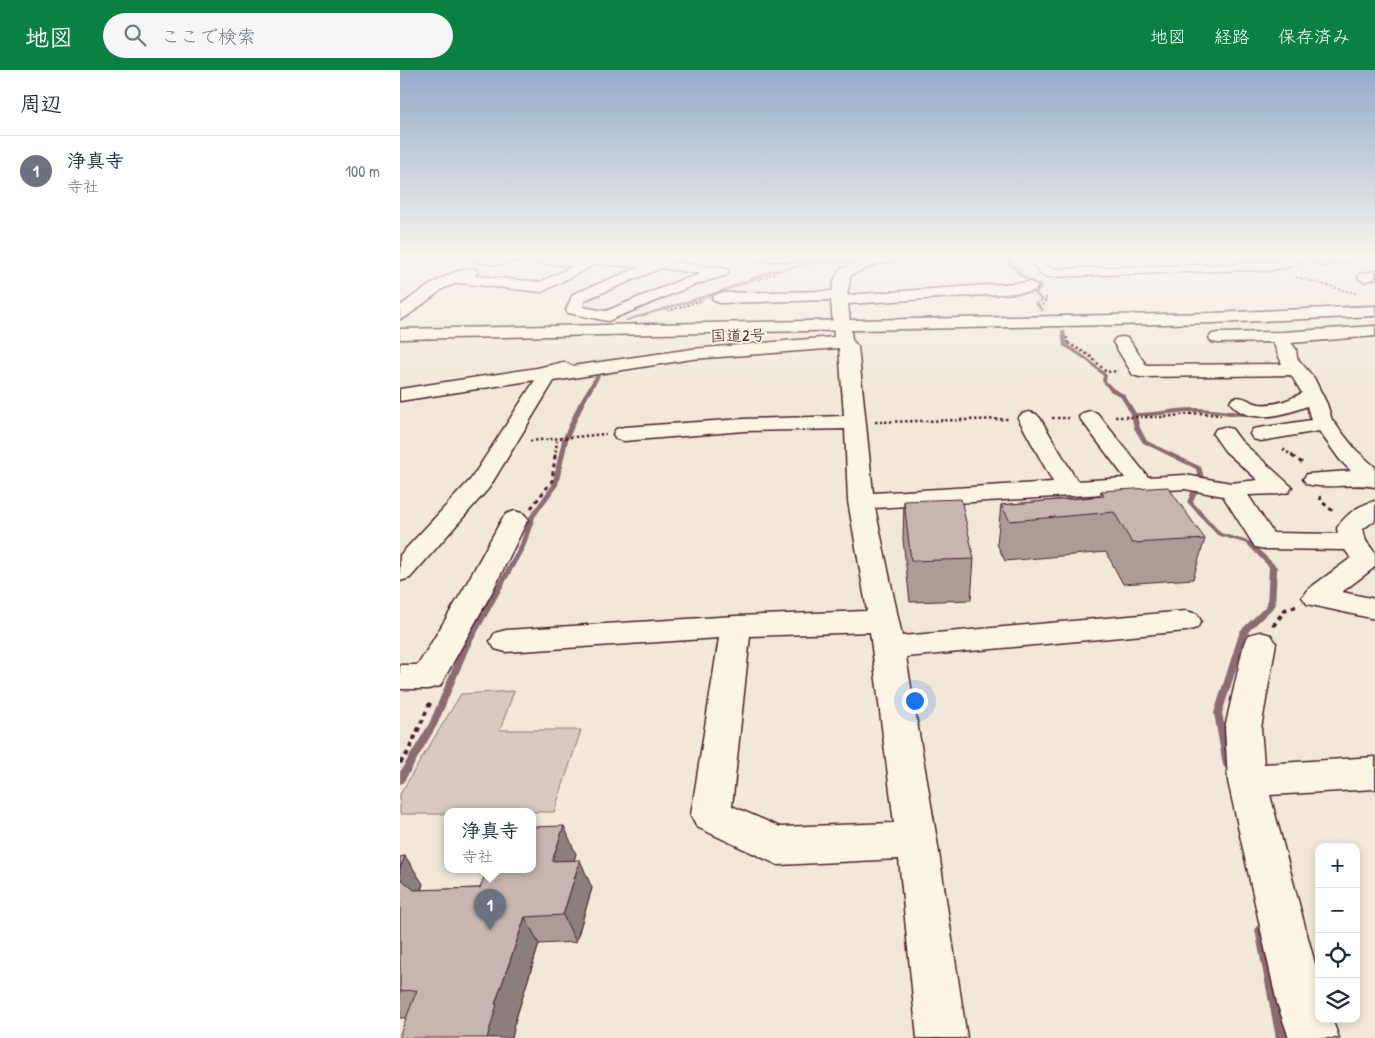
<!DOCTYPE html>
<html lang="ja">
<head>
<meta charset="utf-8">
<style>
  body { margin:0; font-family:"Patrick Hand","Klee One",sans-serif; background:#f6f6f7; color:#1f2937 }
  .controls { position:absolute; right:15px; bottom:15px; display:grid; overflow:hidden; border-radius:10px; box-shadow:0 2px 8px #0003 }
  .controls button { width:45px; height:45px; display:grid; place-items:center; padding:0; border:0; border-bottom:1px solid #e0e1e3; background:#fff; color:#1f2937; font:25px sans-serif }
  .you { position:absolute; left:514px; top:630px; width:18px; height:18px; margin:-12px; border:4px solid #fff; border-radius:50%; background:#1a73e8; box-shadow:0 0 0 8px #1a73e833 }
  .badge { display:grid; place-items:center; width:32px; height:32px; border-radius:50%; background:#0b8043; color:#fff; font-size:16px; font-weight:700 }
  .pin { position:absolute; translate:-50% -41px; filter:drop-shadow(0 1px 2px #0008) }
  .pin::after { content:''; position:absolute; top:26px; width:18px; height:15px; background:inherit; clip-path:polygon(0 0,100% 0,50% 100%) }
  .popup { position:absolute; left:44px; top:738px; width:92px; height:65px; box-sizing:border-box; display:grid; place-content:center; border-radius:10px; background:#fff; filter:drop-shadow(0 1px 4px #0005); font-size:16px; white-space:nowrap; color:#747a83 }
  .popup b { font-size:19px; color:#1f2937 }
  .popup::after { content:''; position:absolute; left:50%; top:100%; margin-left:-10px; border:10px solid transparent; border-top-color:#fff }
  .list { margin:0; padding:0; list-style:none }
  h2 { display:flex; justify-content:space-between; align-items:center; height:65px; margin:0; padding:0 20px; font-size:21px }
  h2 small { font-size:16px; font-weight:400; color:#747a83 }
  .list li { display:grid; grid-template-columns:32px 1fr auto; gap:15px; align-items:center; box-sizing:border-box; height:70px; padding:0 20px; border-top:1px solid #e0e1e3 }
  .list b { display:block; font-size:19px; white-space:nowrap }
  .list p { margin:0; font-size:16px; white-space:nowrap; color:#747a83 }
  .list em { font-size:16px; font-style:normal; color:#747a83 }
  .icon { flex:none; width:28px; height:28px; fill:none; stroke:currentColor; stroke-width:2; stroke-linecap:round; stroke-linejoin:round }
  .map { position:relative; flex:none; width:975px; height:968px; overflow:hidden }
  header { display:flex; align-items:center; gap:30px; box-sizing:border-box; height:70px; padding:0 25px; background:#0b8043; color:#fff }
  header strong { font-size:24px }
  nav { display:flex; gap:28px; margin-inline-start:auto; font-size:18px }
  .search { width:350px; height:45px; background:#f6f6f7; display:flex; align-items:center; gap:12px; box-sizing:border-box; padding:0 18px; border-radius:28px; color:#747a83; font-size:19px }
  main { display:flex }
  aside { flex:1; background:#fff }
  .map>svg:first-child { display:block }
</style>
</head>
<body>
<header>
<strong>地図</strong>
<div class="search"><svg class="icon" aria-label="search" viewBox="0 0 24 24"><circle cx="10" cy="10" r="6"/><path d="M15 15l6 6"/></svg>ここで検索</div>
<nav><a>地図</a><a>経路</a><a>保存済み</a></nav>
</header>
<main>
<aside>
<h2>周辺<small></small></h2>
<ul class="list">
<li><span class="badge" style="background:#6b7280">1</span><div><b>浄真寺</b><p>寺社</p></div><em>100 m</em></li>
</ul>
</aside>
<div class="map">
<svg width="975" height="968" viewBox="0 0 975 968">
  <rect width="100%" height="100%" fill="#f1e8da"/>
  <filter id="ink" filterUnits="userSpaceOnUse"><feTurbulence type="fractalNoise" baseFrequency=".02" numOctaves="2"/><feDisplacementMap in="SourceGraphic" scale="10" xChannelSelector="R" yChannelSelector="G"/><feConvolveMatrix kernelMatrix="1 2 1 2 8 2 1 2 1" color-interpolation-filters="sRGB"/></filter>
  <g filter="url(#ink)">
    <polygon fill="#d8cac0" stroke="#917476" points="114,621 100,660 181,660 154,742 48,741 47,744 0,744 0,724 61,624"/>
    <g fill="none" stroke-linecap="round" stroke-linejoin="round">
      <g fill="#8b6d6f" fill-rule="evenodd">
        <polygon points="607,187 611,187 610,192 623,205 643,217 637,223 644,230 638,233 644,240 643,241 641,241 634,233 640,230 633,223 639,217 621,207 606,192"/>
        <polygon points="423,192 424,194 407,195 371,203 321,223 227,251 224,250 319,221 369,201 407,193"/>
        <path d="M661 260 665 261 667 274 688 288 707 305 706 311 714 319 724 324 736 343C756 343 775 338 795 338 815 338 834 343 854 342L857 344C845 349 820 343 807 342 783 340 760 347 737 346L740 358 747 371 801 397 804 407 793 432 821 463 851 472 877 497 875 536 848 562 822 643 833 695 831 698 828 699 825 698 823 695 814 643 840 561 867 535 869 497 847 474 817 465 788 433 787 432 798 407 796 399 743 373 734 358 731 344 720 326 710 321 702 311 703 306C691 294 678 284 663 276Z"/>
        <polygon points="196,305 200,306 184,334 168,370 158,415 135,447 125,477 69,578 37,655 3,713 0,714 0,702 29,654 61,578 119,477 129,447 152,415 162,370 178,334"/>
        <polygon points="861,854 865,856 867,860 888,968 876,968 855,860 857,856"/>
      </g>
      <defs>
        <g id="minor">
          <path d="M70 187C154 183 239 187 322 198L327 199 329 202 327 205 291 216 208 251 168 243 166 240 173 224 240 197 196 194 142 222 58 213 44 218 6 247 0 249V236C16 224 56 194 76 199L78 202 75 206 140 212 173 196 111 191C104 198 77 194 70 187ZM261 198 301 204 281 210 206 241 183 237 185 230Z"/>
          <polygon points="348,187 460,187 453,191 355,191"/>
          <path d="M473 187H501L499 190 477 194 451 205 447 225 630 212 635 214 638 217 635 220 630 222 448 234 452 270 458 277 473 423 653 412 618 348 622 344 629 342 636 344 640 348 677 411 725 408 679 347 683 343 690 341 697 343 748 407 785 405 831 413 858 410 825 381 813 364 816 359 824 357 832 359 841 371 892 417 889 422 880 424 848 425 873 463 938 464 937 458C946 444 959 435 975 431V450L963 459 966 471 975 483V497L942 522 975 529V549L907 534 902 527 907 520 951 488 945 480 865 479 855 477 823 426 785 419 475 438 502 566 786 541 797 544 801 551 797 558 786 561 506 587 537 770 567 968H517L499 789 378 795 297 757 291 745 319 568 106 582 95 579 90 571 95 563 106 560 336 546 467 541 448 431 445 359 344 361 224 371 216 369 213 364 216 359 224 357 344 349 444 346 439 278 292 289 154 311 89 418 10 508 0 511V485L71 409 135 310 0 331V319L137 298 164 292 172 296 292 279 434 267 431 230 320 233 315 231 312 228 315 225 320 223 432 221 434 211 440 199ZM470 562 494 753 380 757 332 736 350 566Z"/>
          <polygon points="626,187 640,187 652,199 866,193 894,188 901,192 899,195 866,201 847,200 648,207 643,206"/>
          <polygon points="926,187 951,187 949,190 921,196 914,192 916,189"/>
          <polygon points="975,201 975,209 965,211 960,210 958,207 960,204"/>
          <path d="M975 256V266L891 273 896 279 897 288 914 308 927 334 932 350 956 380 975 397V417C953 412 929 420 907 414L903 409 907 404 951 401 940 390 919 361 861 371 853 369 850 364 853 359 911 350 907 336C885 345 846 356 830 332L833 328C845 325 848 332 859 334 874 336 889 330 902 323L891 305 740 307 733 305 713 272 716 268 722 267 728 268 746 295 882 294 873 272 818 273 812 272 809 268 812 264 818 263 883 262Z"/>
          <polygon points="115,441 124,444 128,449 92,522 40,616 28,619 0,619 0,595 18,595 62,522 102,449 106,444"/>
          <polygon points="860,562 871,565 876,573 861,658 864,694 975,687 975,719 870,725 919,909 919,949 932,949 939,968 889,968 877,933 828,711 825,658 844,573 849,565"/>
        </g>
        <polygon id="highway" points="975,236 975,246 814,253 0,269 0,259 814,243"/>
      </defs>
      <use href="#minor" stroke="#4a1f2b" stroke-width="3"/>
      <use href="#highway" stroke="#4a1f2b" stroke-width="3"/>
      <g stroke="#4a1f2b" stroke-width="2" stroke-dasharray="2 2" stroke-linecap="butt">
        <polyline points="613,187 612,192 622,202"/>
        <polyline points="896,207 958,224"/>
        <polyline points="358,210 376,203"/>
        <polyline points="642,235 647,229 644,226"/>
        <polyline points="268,241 303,230"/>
        <polyline points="667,267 668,274"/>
      </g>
      <g stroke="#4a1f2b" stroke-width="2.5" stroke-dasharray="2.5 2.5" stroke-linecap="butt">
        <polyline points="668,273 690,286 706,302 718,301"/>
        <polyline points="715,347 763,347 799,343 821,345"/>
        <polyline points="652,348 669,348"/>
        <polyline points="475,352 609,349"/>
        <polyline points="130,371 206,364"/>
        <polyline points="883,379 894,387"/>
        <polyline points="155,387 157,371"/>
      </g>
      <g stroke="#4a1f2b" stroke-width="3" stroke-dasharray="4 4" stroke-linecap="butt">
        <polyline points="892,386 904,394"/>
        <polyline points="920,426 921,431 935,443"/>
        <polyline points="131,438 152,411 155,386"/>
      </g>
      <g stroke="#4a1f2b" stroke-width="4" stroke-dasharray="4.5 4.5" stroke-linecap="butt">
        <polyline points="873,556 885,540 896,536"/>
        <polyline points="0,693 7,684 32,629"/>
      </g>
      <use href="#minor" fill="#fcf5e5" fill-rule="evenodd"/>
      <use href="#highway" fill="#fcf5e5" fill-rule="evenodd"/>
    </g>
    <g fill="#ab9d96" stroke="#4a1f2b">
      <polygon points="701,421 805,469 793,509 723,514 706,482 605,491 597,474 601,435 700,426"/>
      <polygon points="504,431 574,489 571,530 510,532 503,470"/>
      <polygon points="176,784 174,790 192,818 176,872 139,874 113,958 114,960 6,948 0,948 0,787 5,786 23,814 21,820 80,818"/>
    </g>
    <g fill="#8b7f7a" stroke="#4a1f2b">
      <polygon points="164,756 176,784 165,819 152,791"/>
      <polygon points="5,786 23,814 16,833 0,809 0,798"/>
      <polygon points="180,790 192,818 176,872 163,845"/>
      <polygon points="125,847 139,874 113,958 114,960 112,968 87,968 95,934"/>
    </g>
    <g fill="#c7b6af" stroke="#4a1f2b">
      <polygon points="768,417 805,469 732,473 714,442 610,451 601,435 704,426 701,421"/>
      <polygon points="561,429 574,489 511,491 504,431"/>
      <polygon points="164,756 152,791 180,790 163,845 125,847 95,934 97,934 87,968 0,968 0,964 17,920 0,921 0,808 14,820 80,818 87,799 132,799 132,757"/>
      <polygon points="5,786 0,798 0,787"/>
    </g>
  </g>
  <linearGradient id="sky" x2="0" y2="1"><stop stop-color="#94acca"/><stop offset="0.58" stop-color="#f9f5ee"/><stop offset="1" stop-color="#f9f5ee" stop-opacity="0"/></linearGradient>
  <rect width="975" height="322" fill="url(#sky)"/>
  <g text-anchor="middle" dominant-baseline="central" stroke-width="4" stroke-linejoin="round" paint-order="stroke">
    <g font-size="16" fill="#4a1f2b" stroke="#fcf5e5">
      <text transform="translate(338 265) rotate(-1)">国道2号</text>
    </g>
  </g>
</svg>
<div class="controls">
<button>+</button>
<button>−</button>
<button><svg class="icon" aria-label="locate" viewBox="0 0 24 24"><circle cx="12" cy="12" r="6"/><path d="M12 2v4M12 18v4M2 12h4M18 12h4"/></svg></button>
<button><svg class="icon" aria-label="layers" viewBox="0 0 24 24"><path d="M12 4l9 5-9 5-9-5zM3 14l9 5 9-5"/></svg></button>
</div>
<div class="you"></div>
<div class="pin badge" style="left:90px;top:860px;background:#6b7280">1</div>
<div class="popup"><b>浄真寺</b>寺社</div>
</div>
</main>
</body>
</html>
